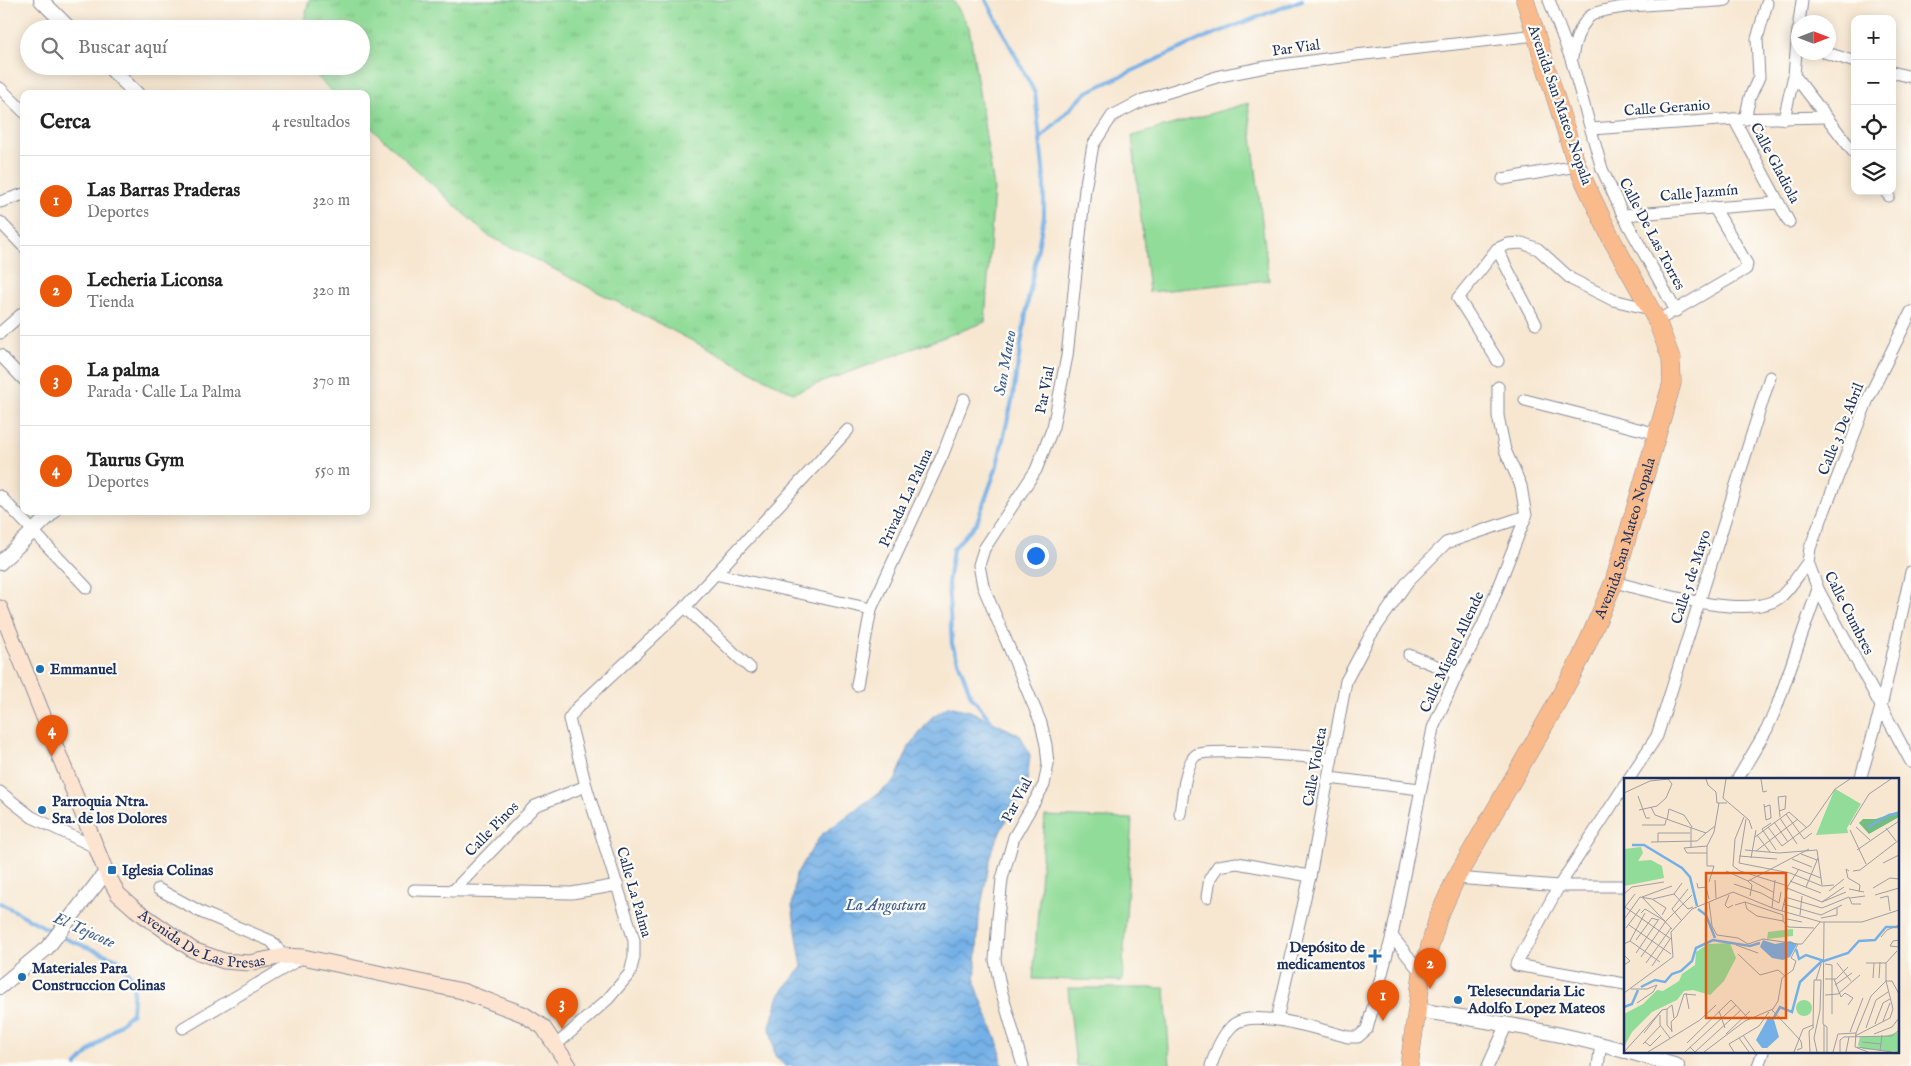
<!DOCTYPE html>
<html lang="es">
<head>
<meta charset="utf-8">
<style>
  body { margin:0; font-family:"IM FELL English",serif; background:#f6f6f6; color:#222 }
  .controls { position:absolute; right:15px; top:15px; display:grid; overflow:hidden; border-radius:10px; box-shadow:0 2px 12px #0003 }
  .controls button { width:45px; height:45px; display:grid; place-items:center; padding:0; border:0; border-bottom:1px solid #e0e0e0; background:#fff; color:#222; font:25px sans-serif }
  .compass { position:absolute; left:1791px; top:15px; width:45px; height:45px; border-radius:50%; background:#fff; box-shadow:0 2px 12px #0003; rotate:90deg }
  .you { position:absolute; left:1035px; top:555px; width:18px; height:18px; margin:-12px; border:4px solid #fff; border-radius:50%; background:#1a73e8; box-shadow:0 0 0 8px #1a73e833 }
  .badge { display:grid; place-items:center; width:32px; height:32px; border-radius:50%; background:#ea580c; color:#fff; font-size:16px; font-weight:700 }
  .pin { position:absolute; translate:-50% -41px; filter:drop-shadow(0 1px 2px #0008) }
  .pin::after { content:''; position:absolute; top:26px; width:18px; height:15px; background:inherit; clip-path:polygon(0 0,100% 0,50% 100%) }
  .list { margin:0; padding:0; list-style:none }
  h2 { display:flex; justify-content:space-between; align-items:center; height:65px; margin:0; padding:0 20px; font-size:21px }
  h2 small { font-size:16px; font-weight:400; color:#767676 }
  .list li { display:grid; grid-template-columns:32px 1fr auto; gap:15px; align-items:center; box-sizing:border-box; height:90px; padding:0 20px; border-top:1px solid #e0e0e0 }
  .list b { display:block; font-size:19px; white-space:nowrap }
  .list p { margin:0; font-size:16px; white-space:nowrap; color:#767676 }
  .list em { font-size:16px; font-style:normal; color:#767676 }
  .icon { flex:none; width:28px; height:28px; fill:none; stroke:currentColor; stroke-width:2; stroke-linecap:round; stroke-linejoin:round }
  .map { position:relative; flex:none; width:1911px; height:1066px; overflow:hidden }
  .search { position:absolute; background:#fff; box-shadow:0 2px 12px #0003; left:20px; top:20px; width:350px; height:55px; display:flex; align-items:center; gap:12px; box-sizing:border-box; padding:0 18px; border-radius:28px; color:#767676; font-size:19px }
  .panel { position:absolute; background:#fff; box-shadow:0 2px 12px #0003; left:20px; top:90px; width:350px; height:425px; border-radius:10px }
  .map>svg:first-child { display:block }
</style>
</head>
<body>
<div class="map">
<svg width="1911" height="1066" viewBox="0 0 1911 1066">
  <defs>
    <pattern id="grass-tufts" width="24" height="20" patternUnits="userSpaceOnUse" patternTransform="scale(1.25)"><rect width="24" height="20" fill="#91dc98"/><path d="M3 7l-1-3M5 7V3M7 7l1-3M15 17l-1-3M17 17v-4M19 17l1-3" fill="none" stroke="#7cbd85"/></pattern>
    <pattern id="water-waves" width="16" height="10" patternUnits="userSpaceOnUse" patternTransform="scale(1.25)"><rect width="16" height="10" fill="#74b0e6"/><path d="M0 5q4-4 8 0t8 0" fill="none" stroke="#5e90be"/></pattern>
  </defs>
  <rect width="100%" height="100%" fill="#fdfcf7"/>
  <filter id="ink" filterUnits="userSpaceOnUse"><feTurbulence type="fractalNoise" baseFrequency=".02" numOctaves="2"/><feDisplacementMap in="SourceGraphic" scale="10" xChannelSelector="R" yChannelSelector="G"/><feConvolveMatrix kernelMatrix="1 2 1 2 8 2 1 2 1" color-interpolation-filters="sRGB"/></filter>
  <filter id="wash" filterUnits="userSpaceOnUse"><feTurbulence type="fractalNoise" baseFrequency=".0096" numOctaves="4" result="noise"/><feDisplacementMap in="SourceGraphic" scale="20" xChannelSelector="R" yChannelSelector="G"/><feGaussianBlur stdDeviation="1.12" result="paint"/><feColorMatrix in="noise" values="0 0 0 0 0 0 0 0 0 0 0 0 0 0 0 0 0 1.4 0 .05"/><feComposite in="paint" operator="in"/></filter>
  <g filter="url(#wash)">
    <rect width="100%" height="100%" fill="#f7e7d1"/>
    <polygon fill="url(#grass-tufts)" stroke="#56867b" points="309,0 953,0 969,27 994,188 985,322 793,393 486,234 366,123 366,94 335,94 305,66 361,66 361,29 302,29"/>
    <g fill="#91dc98" stroke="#56867b">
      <polygon points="1248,103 1269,280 1149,292 1132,136"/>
      <polygon points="1045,816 1132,819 1122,981 1033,979"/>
      <polygon points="1068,988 1165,988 1170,1066 1076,1066"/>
    </g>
    <polygon fill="url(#water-waves)" stroke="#4870a2" points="949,706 970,711 1020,735 1030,755 1026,790 1008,816 992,849 979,917 975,983 1000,1049 1002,1066 785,1066 775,1056 770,1027 779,995 802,967 792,906 796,874 821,835 895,781 909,747 932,717"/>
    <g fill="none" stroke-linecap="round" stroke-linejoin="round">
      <g stroke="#74b0e6" stroke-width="4">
        <polyline points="986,0 1035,93 1044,177 1044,216 1028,301 1012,401 996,469 977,522 953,549 948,583 952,644 971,696 991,721"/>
        <polyline points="1040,139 1087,92 1201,39 1302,0"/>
        <polyline points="0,903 55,933"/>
        <polyline points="61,937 120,960 134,981 132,1013 91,1050 76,1066"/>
      </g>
    </g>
  </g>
  <g filter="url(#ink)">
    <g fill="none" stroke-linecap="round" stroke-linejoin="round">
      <defs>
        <g id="minor">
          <polyline points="1549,0 1571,59 1602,169 1623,215 1676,311"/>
          <polyline points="1799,22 1802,1"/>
          <polyline points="1798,30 1794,75 1855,154"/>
          <polyline points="1824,52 1855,62"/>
          <path d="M1572 57C1574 43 1578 30 1588 18 1602 2 1700 4 1726 0"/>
          <polyline points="1892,72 1911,77"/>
          <polyline points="0,88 24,112"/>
          <polyline points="1734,119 1789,222"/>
          <polyline points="1745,119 1750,97 1759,77 1757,39 1767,3"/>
          <polyline points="1784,119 1794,75"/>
          <polyline points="1591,129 1734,119 1825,117"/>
          <polyline points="1503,179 1577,166"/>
          <polyline points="1885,191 1889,196"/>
          <polyline points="0,202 24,194"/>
          <polyline points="1623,215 1778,203"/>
          <polyline points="0,222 24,247"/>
          <polyline points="1497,249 1536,324"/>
          <polyline points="1911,312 1868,399 1810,548 1808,562 1818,589 1911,762"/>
          <polyline points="1657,321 1746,269 1747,264 1714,207"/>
          <polyline points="0,333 24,312"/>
          <polyline points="0,355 24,380"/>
          <polyline points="1498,361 1458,298 1497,249 1508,244 1522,243 1538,249 1571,279 1613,300 1650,309"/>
          <polyline points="1525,400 1658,434"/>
          <polyline points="0,496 87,588"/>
          <polyline points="715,574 871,609"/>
          <path d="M1614 582C1650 591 1747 621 1779 598 1789 591 1800 572 1808 562"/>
          <polyline points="685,607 750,668"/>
          <polyline points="1409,655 1457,674"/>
          <polyline points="857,685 871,609 943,454 964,399"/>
          <polyline points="1329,778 1420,789"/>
          <polyline points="1628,780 1657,736 1770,377"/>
          <polyline points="1737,780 1767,729 1777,706 1818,589"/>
          <polyline points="1860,780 1881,707 1911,572"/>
          <polyline points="1625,785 1559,886 1516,965 1625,984"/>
          <polyline points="0,792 32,817 97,848"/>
          <path d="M1180 814C1182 801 1185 763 1196 755 1209 747 1309 757 1331 759"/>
          <polyline points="1456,878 1559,886 1625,886"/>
          <polyline points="158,889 203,913 271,941 284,956"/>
          <polyline points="414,890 572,893 618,885"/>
          <polyline points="453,891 535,806 586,786"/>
          <polyline points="1207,897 1210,878 1218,866 1237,863 1310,876"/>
          <polyline points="1392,936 1422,974"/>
          <polyline points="1277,1019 1310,876 1346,681 1370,636 1408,581 1446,543 1526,516"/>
          <polyline points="183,1028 303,957"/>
          <polyline points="556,1045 608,999 630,973 634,957 634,940 586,786 569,719 576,709 685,607 848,430"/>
          <polyline points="1023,1066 1001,990 995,960 998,918 1002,879 1014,837 1044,785 1048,764 1046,745 1041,723 983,586 979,565 984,549 1036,470 1053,427 1067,356 1085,189 1093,145 1112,116 1143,100 1220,76 1266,67 1356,55 1536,35"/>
          <path d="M1211 1066C1216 1051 1221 1037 1232 1026 1251 1006 1324 1031 1348 1037H1358L1367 1029 1392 936 1433 728 1457 674 1483 625 1526 516 1521 486 1505 450 1498 416V387"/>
          <polyline points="1488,1066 1507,1024"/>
          <polyline points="1598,1066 1601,1044"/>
          <polyline points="1758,1066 1763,1052"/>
        </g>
        <g id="tertiary">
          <polyline points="41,0 70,29"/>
          <polyline points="108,66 137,94"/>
          <polyline points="0,563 54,511"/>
          <polyline points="0,987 47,948 106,872"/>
          <path d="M1417 1010C1486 1021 1557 1031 1625 1051"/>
          <polyline points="1630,1052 1677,1066"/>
        </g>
        <g id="secondary">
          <path id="s1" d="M0 608 106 872 118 894 135 909 193 950 224 961 249 963 284 956 303 957 462 991 523 1014 543 1027 569 1066"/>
        </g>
        <g id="primary">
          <path id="s2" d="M1409 1066 1422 974 1438 918 1456 878 1550 715 1581 658 1614 582 1672 383 1671 358 1657 321 1612 240 1577 166 1525 0"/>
        </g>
      </defs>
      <use href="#minor" stroke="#898b98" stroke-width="13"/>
      <use href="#tertiary" stroke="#898b98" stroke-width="16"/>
      <use href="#secondary" stroke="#898b98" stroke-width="17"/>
      <use href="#primary" stroke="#898b98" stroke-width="19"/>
      <use href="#minor" stroke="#fff" stroke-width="11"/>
      <use href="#tertiary" stroke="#fff" stroke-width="14"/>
      <use href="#secondary" stroke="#fde4d1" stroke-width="15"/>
      <use href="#primary" stroke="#fabb8c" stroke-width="18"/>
    </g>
  </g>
  <g fill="#1f6fb2" stroke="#fdfcf7" stroke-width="2">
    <circle cx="40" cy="669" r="5"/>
    <circle cx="42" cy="810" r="5"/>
    <rect x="107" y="865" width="10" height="10" rx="2.5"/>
    <path d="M1372.5 948.5h5v5h5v5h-5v5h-5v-5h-5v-5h5z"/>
    <circle cx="22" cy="977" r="5"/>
    <circle cx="1458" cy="1000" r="5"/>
  </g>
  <g text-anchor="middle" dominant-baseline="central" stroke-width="4.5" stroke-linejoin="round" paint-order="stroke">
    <g font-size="15" fill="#1b2f5e" stroke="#fdfcf7">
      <text transform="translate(1296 48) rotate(-8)">Par Vial</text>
      <text transform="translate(1560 105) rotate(71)">Avenida San Mateo Nopala</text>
      <text transform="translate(1667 108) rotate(-4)">Calle Geranio</text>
      <text transform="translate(1775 163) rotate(62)">Calle Gladiola</text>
      <text transform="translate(1699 193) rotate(-5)">Calle Jazmín</text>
      <text transform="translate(1652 234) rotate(62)">Calle De Las Torres</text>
      <text transform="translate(1045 390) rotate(-79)">Par Vial</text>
      <text transform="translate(1841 429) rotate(-68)">Calle 3 De Abril</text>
      <text transform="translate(906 498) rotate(-65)">Privada La Palma</text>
      <text stroke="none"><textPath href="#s2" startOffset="576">Avenida San Mateo Nopala</textPath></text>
      <text transform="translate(1691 577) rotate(-72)">Calle 5 de Mayo</text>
      <text transform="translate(1849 613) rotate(63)">Calle Cumbres</text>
      <text transform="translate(1452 652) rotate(-65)">Calle Miguel Allende</text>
      <text transform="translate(1315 767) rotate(-80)">Calle Violeta</text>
      <text transform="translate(1017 800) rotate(-62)">Par Vial</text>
      <text transform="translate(492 829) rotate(-46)">Calle Pinos</text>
      <text transform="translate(634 892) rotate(74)">Calle La Palma</text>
      <text stroke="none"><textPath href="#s1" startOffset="408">Avenida De Las Presas</textPath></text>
    </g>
    <g font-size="15" font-weight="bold" fill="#1b2f5e" stroke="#fdfcf7" text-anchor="start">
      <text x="50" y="669">Emmanuel</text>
      <text x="52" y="801">Parroquia Ntra.<tspan x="52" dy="17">Sra. de los Dolores</tspan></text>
      <text x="122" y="870">Iglesia Colinas</text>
      <text x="1365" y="947" text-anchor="end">Depósito de<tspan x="1365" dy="17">medicamentos</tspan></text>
      <text x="32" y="968">Materiales Para<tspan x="32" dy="17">Construccion Colinas</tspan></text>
      <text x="1468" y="991">Telesecundaria Lic<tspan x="1468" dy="17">Adolfo Lopez Mateos</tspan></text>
    </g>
    <g font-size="16" font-style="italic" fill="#3a5c8e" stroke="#fdfcf7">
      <text transform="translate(1006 363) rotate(-80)">San Mateo</text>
      <text x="886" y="906">La Angostura</text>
      <text transform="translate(84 931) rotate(24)">El Tejocote</text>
    </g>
  </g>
  <g transform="translate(1624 778)">
    <rect width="275" height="275" fill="#f7e7d1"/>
    <path d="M17 69 19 75 14 83 27 82 38 88 40 100 0 108V71ZM106 165 112 180 100 203 86 217 69 212 60 213 53 222 28 234 8 254 0 269V236L19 226 33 212 39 213 55 203 58 196 71 187 72 174 84 166Z" fill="#91dc98"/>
    <path d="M275 33V39L245 56 235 45 239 41H252Z" fill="#74bc80"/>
    <path d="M211 11 237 26 223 50 224 55 192 57ZM275 254V274L239 271 234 267 236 259 261 258Z" fill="#91dc98"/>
    <path d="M211 11 230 22 221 29 210 23 200 46 197 45ZM169 151V158L143 161 144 154ZM172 230a8 8 0 1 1 16 0a8 8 0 1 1-16 0Z" fill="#91dc98"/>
    <path d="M139 162 151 166 166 163 173 166 166 179 159 182 148 180 136 169ZM145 238 150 242 155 259 143 270H138L132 262Z" fill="#74b0e6"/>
    <path fill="none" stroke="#74b0e6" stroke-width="2.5" d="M244 49 265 37 275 35M8 67H20L58 90 66 99 73 128M74 131 82 137 91 160M172 171 175 181 182 177 200 183 224 175 235 163 251 162 262 149H275M17 209 31 202 41 204 48 196 57 193 68 183 72 170 89 162 126 168 136 165M0 229 8 226 14 212M149 241 156 229 168 234 176 204 198 183"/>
    <path fill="none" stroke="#9f9da3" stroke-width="1" d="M82 1 84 7 92 14 93 25H103M102 1 99 20 125 42 128 51M137 1 139 14 143 13M0 15 26 3 45 1M14 18 22 40H26M140 26 142 42M27 29 31 37 82 55 91 48M140 29 146 27 147 40 142 42M15 32 33 28 42 20 48 6 44 1M155 33 161 31 162 18 154 19 156 39M162 36 180 61 188 55M120 39 111 61 109 88 116 93 164 108M156 40 173 66M122 41 115 85 166 95 198 108 210 107M43 42 45 31 60 37 68 49M150 44 164 64M147 45 138 51 152 72M18 47H41L42 42M226 47 245 16 267 1M67 49V69M144 49 158 68 186 47 211 11 226 1M232 49 246 62M262 50 272 63M226 52 242 86M133 57 146 74M131 59 165 34 183 50M27 64 73 63 82 55M34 64V55H66M83 68V88H90L85 104M121 72 155 75 193 72 198 107M233 72 275 43M132 73 174 41M83 75H63L60 70 83 68 90 54 95 25M177 76 193 82M115 78 153 81M127 80 132 52M168 81 188 89M259 85 275 77M168 89 197 100M102 93 124 103M225 93 222 91 224 100 236 107 235 114M229 93 236 92 275 62M91 102 92 120M126 102 149 114M124 103 185 71M124 103 128 107 126 118M166 103 197 115M73 105 74 110 82 109 85 121M110 106 137 115 155 125 157 114M182 109 194 80M163 110 198 124M249 110 266 100 275 101M225 111 240 114M205 113 220 101M0 116 8 109 40 104M50 116 64 131 69 129M105 117 101 127 104 130 109 127M251 117 275 110M16 119 28 121 42 130 38 137M18 119 48 108M161 119 198 130 225 119 228 126H237M19 120 48 151M226 120 241 118M256 120 264 118 266 133M29 121 50 116 58 105M85 124 88 148 93 157 114 160 124 166 139 161 174 166M121 124 123 131 133 138 159 143 164 149 190 150M198 124 220 109M198 124 222 114M159 126 197 137 218 127M111 127 121 124 159 137V143M1 129 47 161M1 129 11 116M148 130 151 102M158 133 164 108 175 91M17 135 21 131 41 143M176 137 178 118M1 140 16 119M197 140 213 137V130M163 141 178 144M57 142 48 131 64 111M200 144 199 246 203 249V274M5 147 47 176M2 150 16 131M257 159 263 152 275 147M12 162 28 140 34 142M275 162 269 163 266 168 275 169M6 163 36 184M0 166 6 163 21 135M112 167 134 175M12 175 35 141M114 176 136 197 154 192 161 198M0 177 6 183 0 187M17 179 42 143 68 117M22 185 47 150M213 185 227 203M242 185H262M262 185V203M262 185 273 173M201 186 208 187V236M28 188 46 161M249 200 250 185M255 200 256 184M201 201H212L224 189M210 201 217 219 221 215 229 220 224 227M192 202 197 186M262 203H268L275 216M211 207 228 195M7 211H23L33 207 29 214 13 225M0 215 49 179 47 154 68 131 109 114 151 131 197 144H238L275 132M62 215 65 231M201 217 214 216 236 197M43 231V247L48 253M43 231 48 227 50 240M148 232 177 263 178 270 173 272M95 233 101 250M36 237V247L46 260M259 243 266 225M251 246 259 225 266 221M189 249 190 202H197M242 250 252 222 264 214M48 254 47 244 53 238 60 216 72 217M226 254 239 220M20 255 38 232 43 231M102 256 126 233M250 256 268 249 275 240M119 257 131 274M231 258 266 240 269 231 262 203M115 260 125 274M21 264 26 268 37 257M238 264 257 266M63 265 107 222 125 241M19 266 37 247M66 269 71 274 117 232M233 269 268 274M256 273 258 257M0 274 38 232M24 274 76 242 92 227M61 274 112 227M80 274 121 243 149 231 154 223 158 200 169 192 172 183 167 180 174 166H178L196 144M110 274 105 266 135 248 145 234M170 274 179 251 189 247M186 274 185 253 190 249M193 274 190 260 196 232 197 202M200 274V247M209 274 214 256 232 255M216 274V262L220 259 268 258 275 252M222 274 225 259M244 274 231 269 232 255 247 218 262 203"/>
    <path fill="#de5710" fill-opacity="0.15" stroke="#de5710" stroke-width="2.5" d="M82 95H162V240H82Z"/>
    <rect width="275" height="275" fill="none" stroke="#1b2f5e" stroke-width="2.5"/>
  </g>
</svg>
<div class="controls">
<button>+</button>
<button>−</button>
<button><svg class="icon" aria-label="locate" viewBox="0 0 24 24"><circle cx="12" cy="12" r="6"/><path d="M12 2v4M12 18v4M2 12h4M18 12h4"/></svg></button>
<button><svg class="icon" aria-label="layers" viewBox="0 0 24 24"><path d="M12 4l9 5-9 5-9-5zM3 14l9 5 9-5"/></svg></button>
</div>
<svg class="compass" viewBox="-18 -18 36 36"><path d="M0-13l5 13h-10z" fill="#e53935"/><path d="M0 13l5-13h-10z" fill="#767676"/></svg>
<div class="you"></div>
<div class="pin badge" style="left:1383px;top:1021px">1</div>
<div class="pin badge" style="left:1430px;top:989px">2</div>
<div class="pin badge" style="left:562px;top:1029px">3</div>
<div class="pin badge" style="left:52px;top:756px">4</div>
<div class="search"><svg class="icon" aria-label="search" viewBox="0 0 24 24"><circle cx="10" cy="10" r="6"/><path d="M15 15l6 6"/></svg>Buscar aquí</div>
<section class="panel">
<h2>Cerca<small>4 resultados</small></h2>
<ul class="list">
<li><span class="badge">1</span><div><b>Las Barras Praderas</b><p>Deportes</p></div><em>320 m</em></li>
<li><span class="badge">2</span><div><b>Lecheria Liconsa</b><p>Tienda</p></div><em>320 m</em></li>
<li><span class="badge">3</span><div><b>La palma</b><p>Parada · Calle La Palma</p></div><em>370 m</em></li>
<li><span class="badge">4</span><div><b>Taurus Gym</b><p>Deportes</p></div><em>550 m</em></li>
</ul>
</section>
</div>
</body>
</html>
